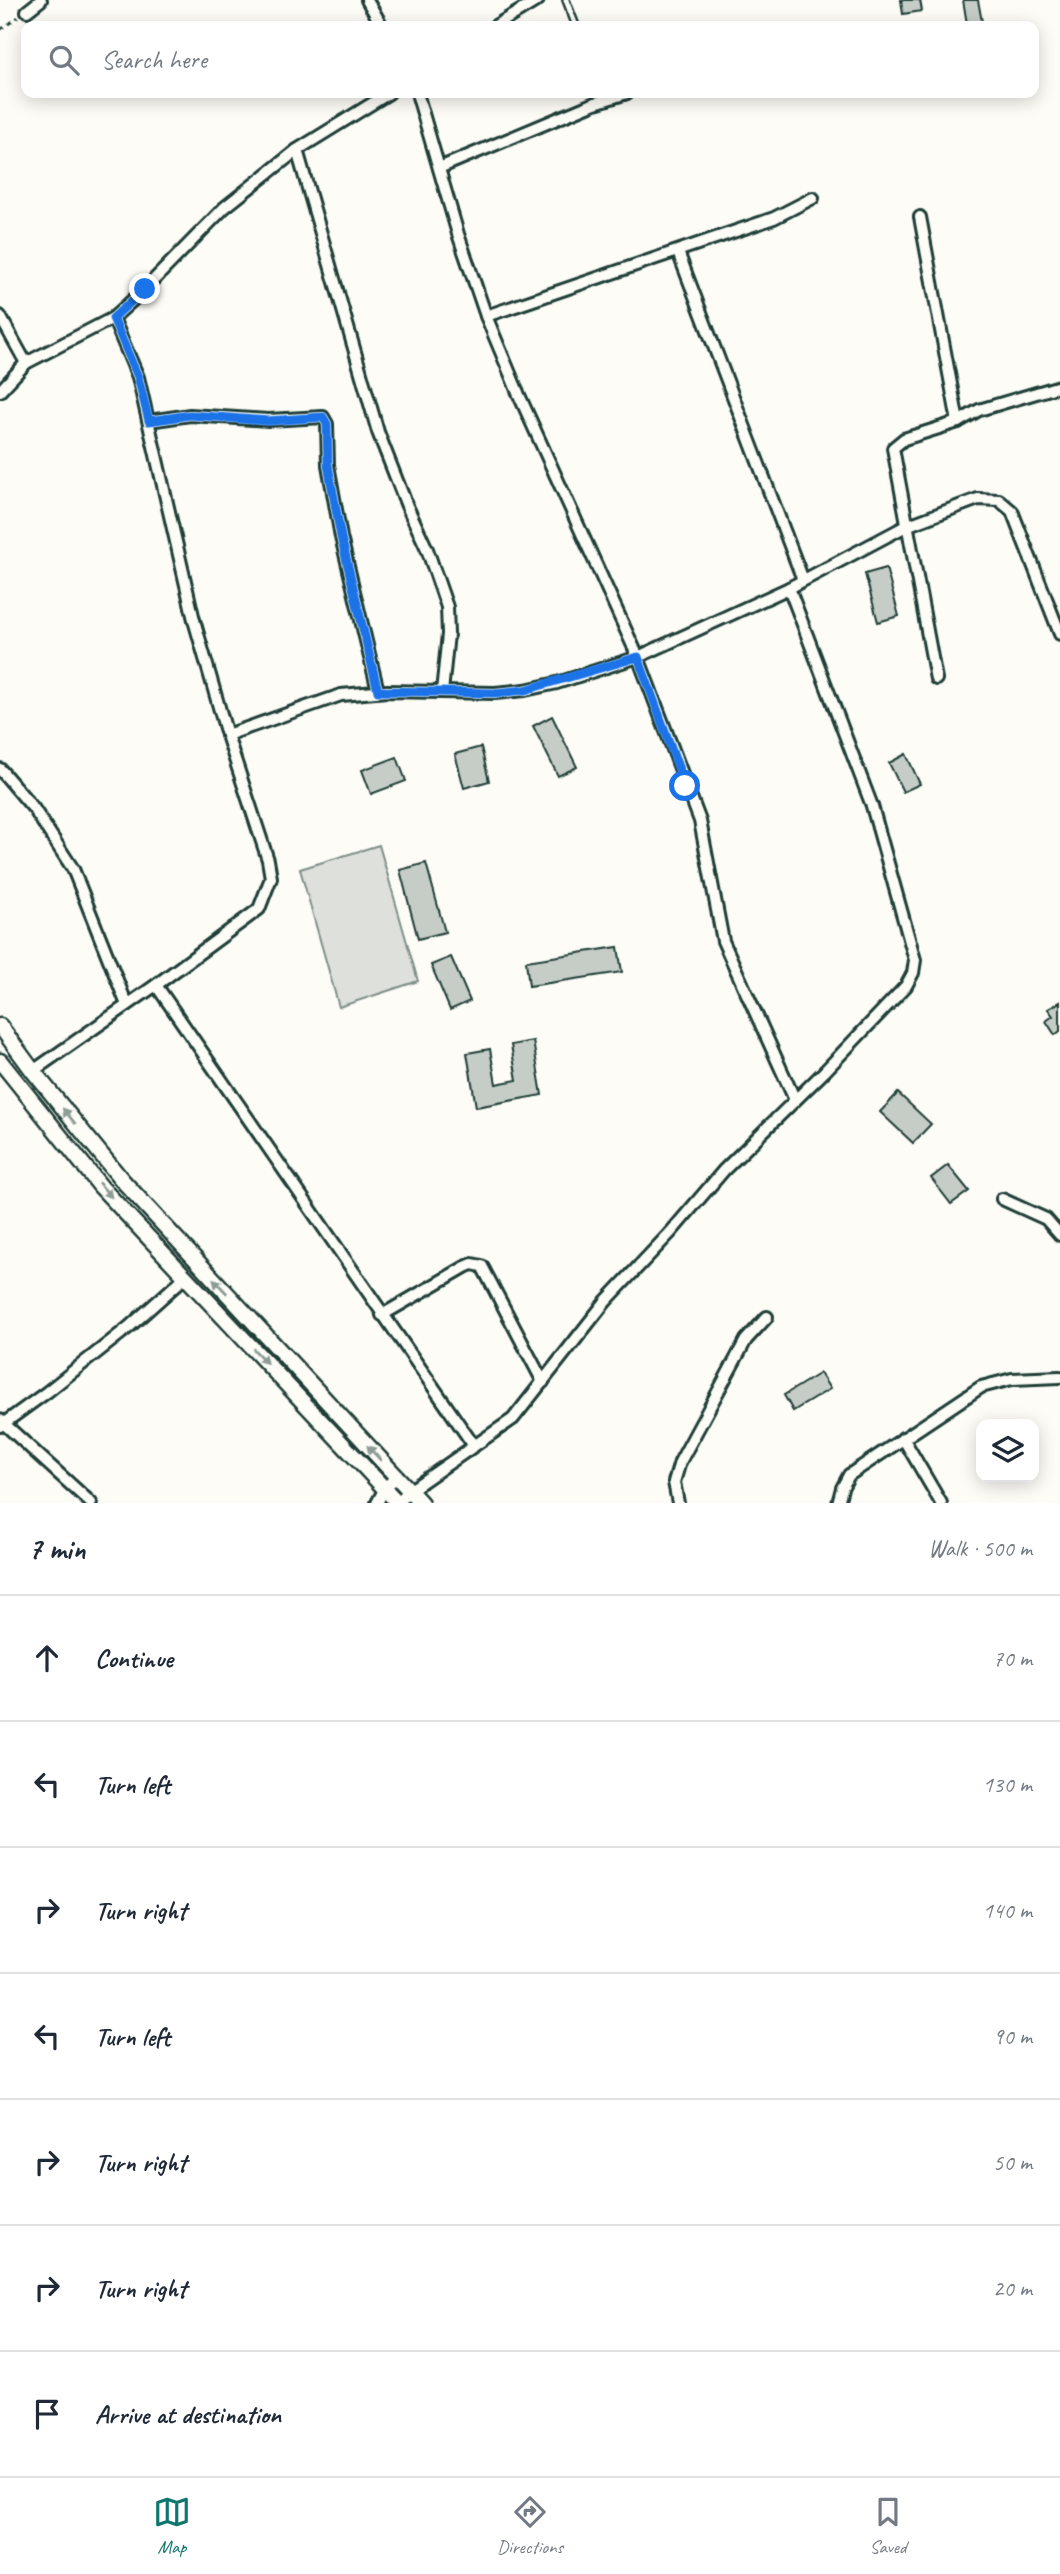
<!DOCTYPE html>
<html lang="en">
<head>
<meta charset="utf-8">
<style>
  body { margin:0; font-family:Caveat,sans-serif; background:#f2f2f3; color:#1f2937 }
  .controls { position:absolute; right:21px; bottom:21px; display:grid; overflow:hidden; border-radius:14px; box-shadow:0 4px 18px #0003 }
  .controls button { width:63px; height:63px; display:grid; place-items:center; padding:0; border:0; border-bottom:2px solid #e0e1e3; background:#fff; color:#1f2937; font:35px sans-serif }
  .stop { position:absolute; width:21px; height:21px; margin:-16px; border:5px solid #1a73e8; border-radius:50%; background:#fff }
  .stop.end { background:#1a73e8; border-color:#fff; box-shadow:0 2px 7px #0008 }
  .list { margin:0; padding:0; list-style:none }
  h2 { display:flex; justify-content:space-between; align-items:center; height:91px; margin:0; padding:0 28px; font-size:30px }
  h2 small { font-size:23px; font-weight:400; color:#747a83 }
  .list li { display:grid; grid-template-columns:46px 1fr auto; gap:21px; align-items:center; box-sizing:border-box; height:126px; padding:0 28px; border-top:2px solid #e0e1e3 }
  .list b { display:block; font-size:26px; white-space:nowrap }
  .list em { font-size:23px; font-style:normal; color:#747a83 }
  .icon { flex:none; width:38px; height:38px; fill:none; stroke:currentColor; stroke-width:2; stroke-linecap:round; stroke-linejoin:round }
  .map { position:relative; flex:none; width:1060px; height:1503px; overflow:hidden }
  .search { position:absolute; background:#fff; box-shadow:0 4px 18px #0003; left:21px; right:21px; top:21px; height:77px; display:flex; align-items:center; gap:18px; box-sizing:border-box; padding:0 24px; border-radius:14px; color:#747a83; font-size:26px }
  .sheet { height:973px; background:#fff }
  nav { display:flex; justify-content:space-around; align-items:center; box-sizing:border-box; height:98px; border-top:2px solid #e0e1e3; background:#fff; font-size:19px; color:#747a83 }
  nav a { display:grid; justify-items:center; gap:4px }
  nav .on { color:#0f766e }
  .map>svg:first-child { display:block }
</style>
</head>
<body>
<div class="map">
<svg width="1060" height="1503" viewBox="0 0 1060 1503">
  <rect width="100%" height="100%" fill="#fdfcf7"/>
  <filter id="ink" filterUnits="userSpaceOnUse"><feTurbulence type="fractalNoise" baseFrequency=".0143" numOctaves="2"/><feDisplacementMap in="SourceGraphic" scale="14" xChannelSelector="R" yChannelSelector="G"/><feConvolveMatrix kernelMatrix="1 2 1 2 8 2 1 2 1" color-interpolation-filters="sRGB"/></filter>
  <g filter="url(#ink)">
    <polygon fill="#dde0db" stroke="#7e8e88" stroke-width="2" points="379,845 418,981 339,1007 300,869"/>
    <g fill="#c6cdc7" stroke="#1f3d34" stroke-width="2">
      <polygon points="901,0 920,0 922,11 903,14"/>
      <polygon points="963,0 978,0 982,22 967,24"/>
      <polygon points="886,568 899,616 878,622 865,574"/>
      <polygon points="552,716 577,767 558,776 533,726"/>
      <polygon points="481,747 489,781 464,788 455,754"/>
      <polygon points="906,754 920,784 903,792 889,763"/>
      <polygon points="397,757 406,781 371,794 362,770"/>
      <polygon points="426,863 445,932 418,939 400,870"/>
      <polygon points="618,947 622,972 529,986 526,961"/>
      <polygon points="451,957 470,1001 450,1010 431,965"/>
      <polygon points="1060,1002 1060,1031 1055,1035 1046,1021 1053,1016 1048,1009"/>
      <polygon points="533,1041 542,1095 476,1107 467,1053 490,1049 496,1084 517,1080 511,1045"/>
      <polygon points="898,1093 931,1124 913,1143 880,1112"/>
      <polygon points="948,1165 969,1191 951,1204 931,1178"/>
      <polygon points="820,1373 830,1389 793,1411 784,1395"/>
    </g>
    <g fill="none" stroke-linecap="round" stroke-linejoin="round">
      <defs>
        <polyline id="service" points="566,0 576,26"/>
        <g id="minor">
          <polyline points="367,0 382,26"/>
          <polyline points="27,11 41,0"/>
          <polyline points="495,26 538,0"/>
          <polyline points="417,93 458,234 486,316 519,395 638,657 700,821 723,941 795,1100"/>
          <polyline points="297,150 378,432 407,506 427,549 447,607 448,634 442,692"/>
          <polyline points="439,168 595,103 627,93"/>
          <polyline points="920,217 958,422"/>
          <polyline points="678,252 803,580"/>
          <polyline points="0,316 26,363"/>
          <polyline points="486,316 774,218 813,198"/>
          <polyline points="0,391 26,363 113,318 145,289 224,208 297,150 389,93"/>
          <polyline points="149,421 190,415 268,420 323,417 327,424 328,465 341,537 378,691"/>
          <polyline points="936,679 893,448 904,439 958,422 979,410 1060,386"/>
          <polyline points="227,735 341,695 387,691 495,693 525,690 557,683 638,657 789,588 906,526 978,499 999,500 1012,511 1060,634"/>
          <polyline points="0,769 34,809 73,869 127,1005"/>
          <polyline points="156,985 474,1446"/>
          <polyline points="33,1071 156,985 259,909 271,878 268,860 227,735 194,620 138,377 113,318"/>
          <polyline points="1002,1199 1046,1219 1060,1235"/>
          <polyline points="382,1315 465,1267 472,1264 482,1266 543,1382"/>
          <polyline points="0,1420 91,1503"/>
          <polyline points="0,1426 47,1392 129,1327 185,1277"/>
          <polyline points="903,1438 941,1503"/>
          <polyline points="377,1503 384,1490 396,1476"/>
          <polyline points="397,1503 409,1491 513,1419 606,1301 671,1232 724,1170 824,1072 906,986 913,973 915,960 872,806 789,588"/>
          <polyline points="678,1503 674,1482 680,1462 746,1340 767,1317"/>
          <polyline points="838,1503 842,1488 849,1475 981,1387 1012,1379 1060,1377"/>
        </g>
        <g id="tertiary">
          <polyline points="0,1026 33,1071 122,1180 421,1503"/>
          <polyline points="0,1061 101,1187 398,1503"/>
        </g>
      </defs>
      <use href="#service" stroke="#1f3d34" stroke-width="10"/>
      <use href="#minor" stroke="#1f3d34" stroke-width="16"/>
      <use href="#tertiary" stroke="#1f3d34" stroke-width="19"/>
      <polyline stroke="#1f3d34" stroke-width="2.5" stroke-dasharray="5 5" stroke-linecap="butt" points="0,30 18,17"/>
      <use href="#service" stroke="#fdfcf7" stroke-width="5"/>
      <use href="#minor" stroke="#fdfcf7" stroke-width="10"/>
      <use href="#tertiary" stroke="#fdfcf7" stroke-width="14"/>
    </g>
    <defs><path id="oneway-solid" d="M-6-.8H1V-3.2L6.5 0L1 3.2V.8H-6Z" transform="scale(1.75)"/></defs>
    <g fill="#8e9c96">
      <use href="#oneway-solid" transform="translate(69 1116) rotate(-129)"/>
      <use href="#oneway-solid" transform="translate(105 1190) rotate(48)"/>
      <use href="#oneway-solid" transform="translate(220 1286) rotate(-133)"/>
      <use href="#oneway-solid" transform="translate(260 1356) rotate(46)"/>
      <use href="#oneway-solid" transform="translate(374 1453) rotate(-133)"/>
    </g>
  </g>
  <g fill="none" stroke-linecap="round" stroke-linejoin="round" filter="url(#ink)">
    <polyline stroke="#1a73e8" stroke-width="9" points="145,289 113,318 138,377 149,421 190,415 268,421 323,417 327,424 328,465 341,537 378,691 495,693 525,690 638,657 685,786"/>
  </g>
</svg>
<div class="controls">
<button><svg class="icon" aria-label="layers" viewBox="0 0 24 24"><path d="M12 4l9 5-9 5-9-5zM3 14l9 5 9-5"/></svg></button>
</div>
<div class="stop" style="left:685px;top:786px"></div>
<div class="stop end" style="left:145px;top:289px"></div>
<div class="search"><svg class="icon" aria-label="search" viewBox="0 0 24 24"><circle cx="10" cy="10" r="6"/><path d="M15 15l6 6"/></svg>Search here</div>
</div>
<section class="sheet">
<h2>7 min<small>Walk · 500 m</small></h2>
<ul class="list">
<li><svg class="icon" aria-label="ahead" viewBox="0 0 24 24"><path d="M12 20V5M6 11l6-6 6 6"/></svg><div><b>Continue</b></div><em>70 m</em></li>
<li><svg class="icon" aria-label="left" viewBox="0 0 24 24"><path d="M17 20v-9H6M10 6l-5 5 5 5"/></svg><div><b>Turn left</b></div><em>130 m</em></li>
<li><svg class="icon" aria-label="right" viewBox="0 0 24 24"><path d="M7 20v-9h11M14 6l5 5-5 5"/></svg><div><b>Turn right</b></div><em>140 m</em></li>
<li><svg class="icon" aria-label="left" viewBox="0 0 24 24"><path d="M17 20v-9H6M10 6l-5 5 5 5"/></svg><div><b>Turn left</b></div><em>90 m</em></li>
<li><svg class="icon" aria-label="right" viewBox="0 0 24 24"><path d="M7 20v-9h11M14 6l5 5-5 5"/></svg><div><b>Turn right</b></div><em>50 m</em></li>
<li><svg class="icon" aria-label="right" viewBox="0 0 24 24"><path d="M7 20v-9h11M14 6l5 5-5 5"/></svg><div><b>Turn right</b></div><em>20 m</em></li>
<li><svg class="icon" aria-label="arrive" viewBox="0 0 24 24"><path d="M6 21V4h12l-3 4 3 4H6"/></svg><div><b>Arrive at destination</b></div></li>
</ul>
</section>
<nav>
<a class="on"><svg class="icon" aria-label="map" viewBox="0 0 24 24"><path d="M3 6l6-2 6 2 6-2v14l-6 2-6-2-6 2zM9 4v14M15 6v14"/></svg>Map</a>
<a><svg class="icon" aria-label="directions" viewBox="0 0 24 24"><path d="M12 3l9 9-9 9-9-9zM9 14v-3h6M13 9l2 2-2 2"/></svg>Directions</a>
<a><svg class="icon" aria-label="saved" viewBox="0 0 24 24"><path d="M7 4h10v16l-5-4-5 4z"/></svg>Saved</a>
</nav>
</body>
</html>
